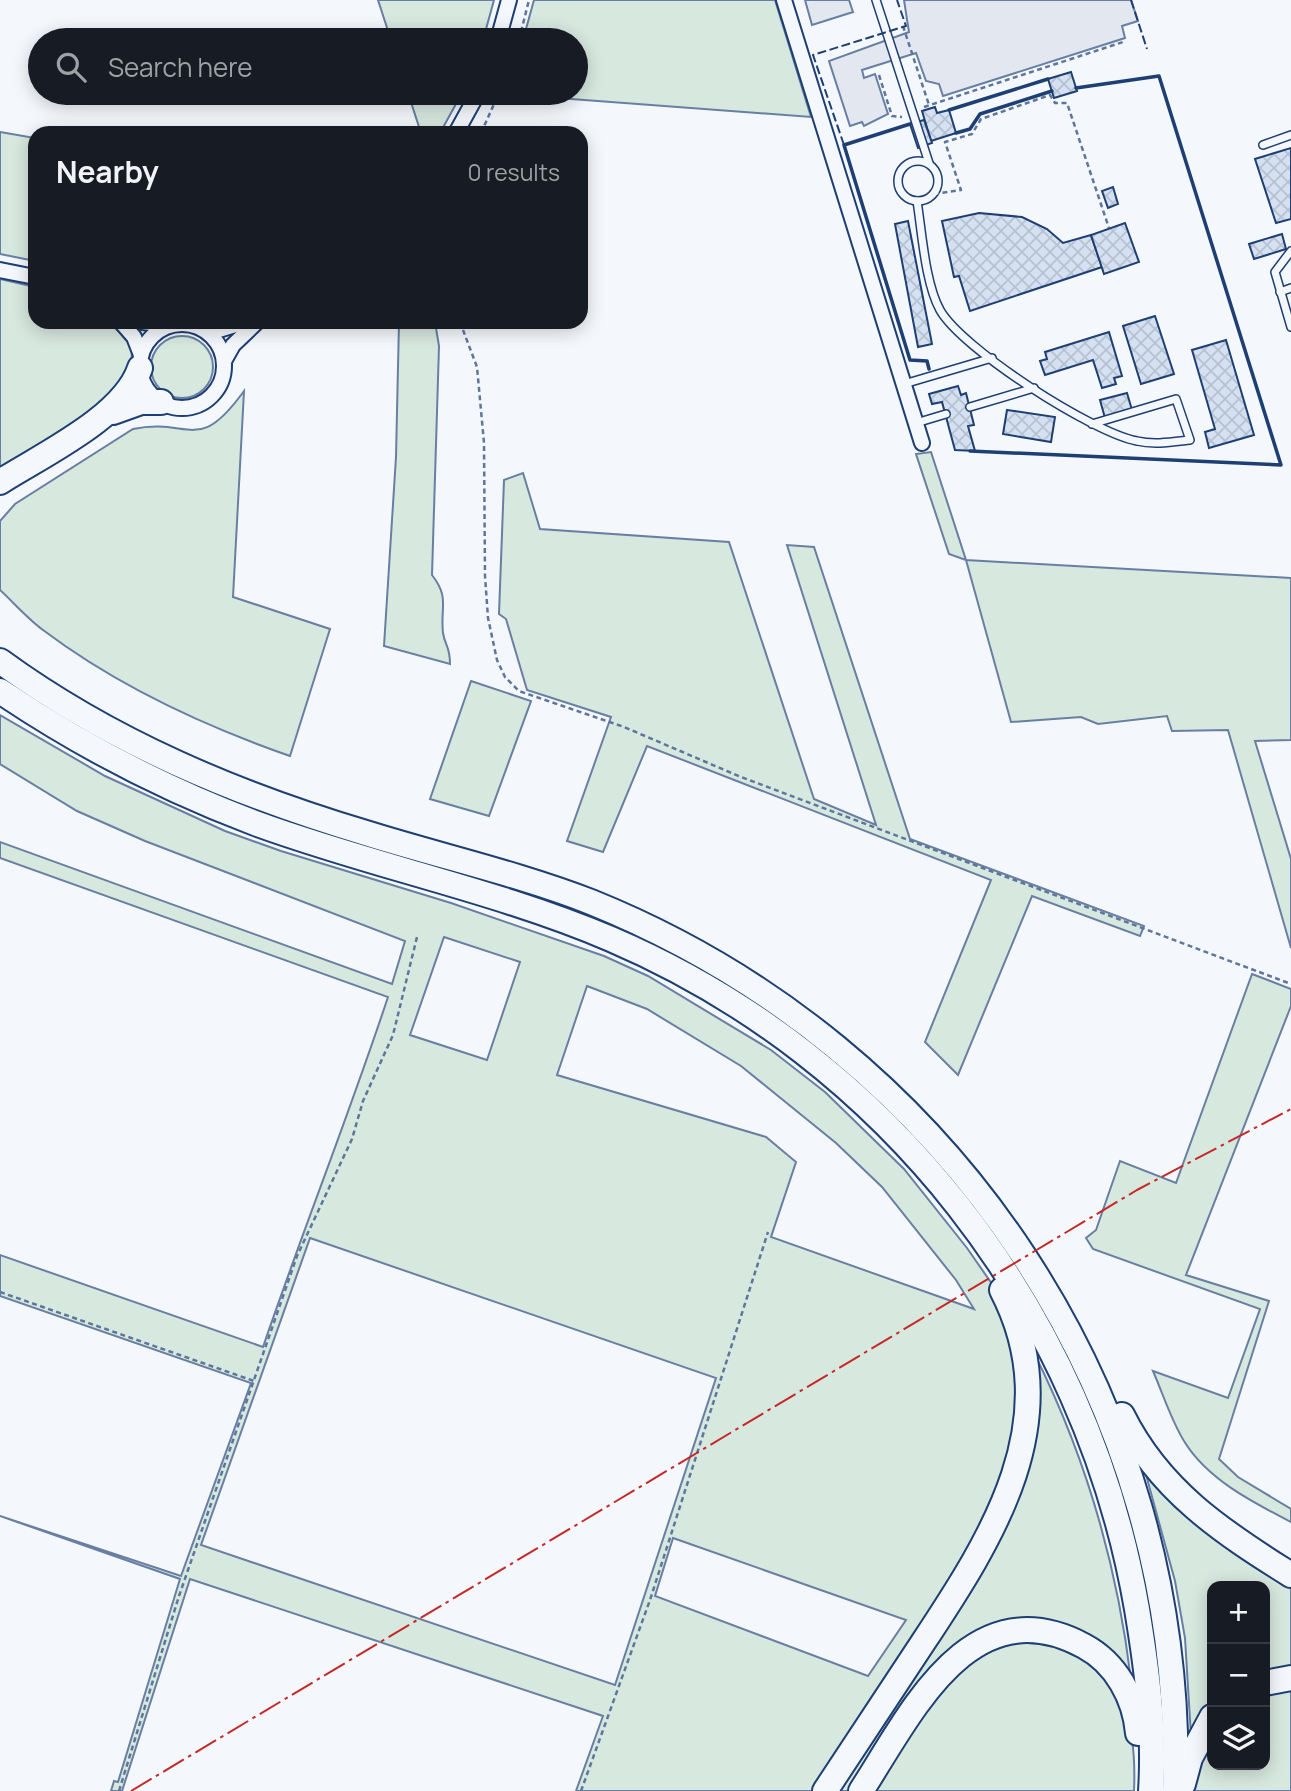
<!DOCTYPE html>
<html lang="en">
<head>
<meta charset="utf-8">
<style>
  body { margin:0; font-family:Manrope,sans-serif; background:#20242c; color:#f1f3f6 }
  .controls { position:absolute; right:21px; bottom:21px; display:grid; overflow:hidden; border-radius:14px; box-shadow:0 4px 18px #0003 }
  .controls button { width:63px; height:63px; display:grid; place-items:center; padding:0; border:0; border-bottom:2px solid #363941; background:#171b24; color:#f1f3f6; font:35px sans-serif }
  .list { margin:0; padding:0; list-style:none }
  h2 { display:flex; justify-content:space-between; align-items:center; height:91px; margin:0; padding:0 28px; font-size:30px }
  h2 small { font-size:23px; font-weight:400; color:#9ea1a6 }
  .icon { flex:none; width:38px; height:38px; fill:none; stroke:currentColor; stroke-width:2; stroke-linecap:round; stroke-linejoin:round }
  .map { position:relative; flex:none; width:1291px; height:1791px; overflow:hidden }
  .search { position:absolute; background:#171b24; box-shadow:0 4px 18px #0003; left:28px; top:28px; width:560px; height:77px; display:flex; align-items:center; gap:18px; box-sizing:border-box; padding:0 24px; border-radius:38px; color:#9ea1a6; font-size:26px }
  .panel { position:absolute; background:#171b24; box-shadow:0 4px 18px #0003; left:28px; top:126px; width:560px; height:203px; border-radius:21px }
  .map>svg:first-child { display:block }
</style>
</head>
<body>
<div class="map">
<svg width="1291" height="1791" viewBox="0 0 1291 1791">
  <defs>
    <pattern id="building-cross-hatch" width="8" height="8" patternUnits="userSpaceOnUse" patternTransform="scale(1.75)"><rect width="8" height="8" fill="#d5e0f0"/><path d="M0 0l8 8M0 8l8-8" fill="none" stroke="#b6c1d1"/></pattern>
  </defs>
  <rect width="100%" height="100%" fill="#f4f7fb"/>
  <g fill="#d7e8df" stroke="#687fa3" stroke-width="2" fill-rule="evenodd">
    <polygon points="378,0 494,0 483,40 391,40"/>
    <polygon points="534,0 775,0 811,117 504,94 576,93 576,40 523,40"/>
    <polygon points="408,93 462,93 440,133 421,133"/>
    <polygon points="0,132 35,138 35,261 0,254"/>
    <polygon points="0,279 35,287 35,322 108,322 127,338 132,350 131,371 113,396 0,470"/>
    <path d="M399 322H435L439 346 432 575C450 598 440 607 443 633 445 646 450 646 450 664L384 646 396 457Z"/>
    <circle cx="182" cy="367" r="31"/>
    <path d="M244 391 233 597 330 629 290 756C204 726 116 685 43 630 28 619 14 603 0 590V521L15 504 133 429C191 417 197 456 244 391Z"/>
    <polygon points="931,452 966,560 1291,578 1291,740 1255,741 1291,859 1291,948 1228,730 1172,731 1167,716 1098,724 1081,717 1011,722 966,560 949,554 916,454"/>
    <polygon points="523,473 540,529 729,542 814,799 876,825 787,545 814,547 910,839 1144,926 1140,936 1032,896 958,1075 925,1042 991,880 647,746 603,852 567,841 611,717 527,690 506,619 499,614 504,480"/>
    <polygon points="471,681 531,701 489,816 430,799"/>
    <path d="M0 715 105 776 225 831 281 851 451 903 604 956 648 976 771 1050 825 1092 904 1169 967 1248 992 1284 1019 1361V1422L988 1523 816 1791H576L603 1716 190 1579 122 1791H111L114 1781 118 1782 180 1579 0 1516 181 1576 251 1383 0 1296V1255L263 1347C303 1230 349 1115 388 997L0 858V842L392 984 405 941 145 841 77 811 0 764ZM444 937 520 962 487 1060 410 1035ZM587 986 647 1009 741 1066 836 1143 882 1187 956 1280 974 1309 771 1237 796 1162 766 1137 557 1075ZM310 1238 716 1378 615 1685 201 1545ZM673 1538 906 1620 868 1676 655 1596Z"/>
    <path d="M1252 974 1291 989V1006L1186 1275 1269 1301 1219 1459 1238 1477 1291 1509V1522C1252 1502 1207 1479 1184 1441 1171 1420 1163 1394 1153 1371L1228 1398 1260 1309 1093 1249 1086 1238 1096 1230 1120 1161 1176 1183Z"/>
    <path d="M1033 1351C1086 1456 1117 1563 1131 1680L1112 1655 993 1628 850 1791H835L993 1549Z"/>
    <polygon points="1145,1471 1291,1587 1291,1670 1265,1674 1265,1586 1212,1586 1212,1704 1191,1736 1185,1638 1175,1581"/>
    <path d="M1037 1639C1053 1645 1078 1651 1092 1661 1131 1691 1136 1747 1134 1791H868L939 1687 989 1646Z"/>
    <polygon points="1291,1685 1291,1791 1193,1791 1194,1775 1212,1730 1212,1765 1265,1765 1265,1690"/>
  </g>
  <g fill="#e3e8f0" stroke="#687fa3" stroke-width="2">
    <polygon points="805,0 849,0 853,12 812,25"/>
    <polygon points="904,0 1131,0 1138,21 1122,26 1125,38 943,96 939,84 926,81 916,53 862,70 864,78 875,74 888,114 864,126 862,122 850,126 829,61 909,32"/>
  </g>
  <g fill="url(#building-cross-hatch)" stroke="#1d3f73" stroke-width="2">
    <polygon points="1071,72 1077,91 1054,98 1048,79"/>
    <polygon points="935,107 937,113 949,110 956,133 931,141 922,111"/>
    <polygon points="924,120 932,143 918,148 910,124"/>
    <polygon points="1291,148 1291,219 1276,223 1255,159"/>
    <polygon points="1113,187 1118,204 1108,208 1102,191"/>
    <polygon points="979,213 1022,217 1047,229 1063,243 1091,235 1102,267 970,311 959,276 954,277 942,221"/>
    <polygon points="908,221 932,344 918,347 895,224"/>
    <polygon points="1125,223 1139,262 1104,274 1091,235"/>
    <polygon points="1282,234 1286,249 1254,259 1249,244"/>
    <polygon points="1155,316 1174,374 1141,384 1123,326"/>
    <polygon points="1109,332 1122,376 1114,378 1116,384 1102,388 1093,360 1045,375 1040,361 1047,359 1045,352"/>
    <polygon points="1226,340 1254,435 1209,448 1205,432 1215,429 1192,350"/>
    <polygon points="958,386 961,395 966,393 974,425 968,426 975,451 955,450 942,402 932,404 929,394"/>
    <polygon points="1127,393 1132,410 1105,418 1100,400"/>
    <polygon points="1007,410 1055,417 1051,442 1003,434"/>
  </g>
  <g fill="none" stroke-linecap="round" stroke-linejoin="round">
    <defs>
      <g id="service">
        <polyline points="876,0 929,163"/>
        <polyline points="1263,145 1291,135"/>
        <circle cx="918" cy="181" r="20"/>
        <path d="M917 201C922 232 925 283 940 310 962 349 1093 433 1137 441 1154 445 1172 442 1190 440L1176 399 1092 424"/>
        <polyline points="1291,251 1275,272 1291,327"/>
        <polyline points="1280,292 1291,288"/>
        <polyline points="904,384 992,358"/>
        <polyline points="970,407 1034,388"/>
        <polyline points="916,423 946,414"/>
      </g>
      <g id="minor">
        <polyline points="784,0 922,443"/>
        <polyline points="498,40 509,0"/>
        <polyline points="456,133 478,93"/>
        <polyline points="0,270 35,277"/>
        <polyline points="121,322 134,337 141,355"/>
        <polyline points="142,322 170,325"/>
        <circle cx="182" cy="366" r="42"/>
        <polyline points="209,333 245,322"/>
        <polyline points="224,361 233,345 257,322"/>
      </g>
      <g id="motorway">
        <polyline points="113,412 141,402 161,402"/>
        <path d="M0 482C42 455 124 417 140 368"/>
        <path d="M0 661C111 742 238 795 369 834 443 857 519 874 591 902 953 1048 1187 1401 1175 1791"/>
        <path d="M0 691C80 745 165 789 255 823 372 866 496 890 611 939 889 1058 1086 1312 1137 1609 1147 1669 1155 1730 1151 1791"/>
        <path d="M1122 1415C1159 1490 1222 1532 1291 1575"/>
        <polyline points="1265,1683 1291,1678"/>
        <polyline points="1183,1784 1190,1758 1212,1717"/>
        <path d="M825 1791C857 1742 890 1693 922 1644 993 1537 1069 1419 1002 1290"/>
        <path d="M861 1791C911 1714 970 1585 1084 1646 1116 1663 1135 1698 1138 1733"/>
      </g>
    </defs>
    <use href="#service" stroke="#1d3f73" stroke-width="10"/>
    <use href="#minor" stroke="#1d3f73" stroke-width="18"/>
    <use href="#motorway" stroke="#1d3f73" stroke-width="28"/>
    <g stroke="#5e769c" stroke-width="2.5" stroke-dasharray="5 3.5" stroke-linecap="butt">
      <polyline points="903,26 929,105"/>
      <polyline points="519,40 529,0"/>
      <polyline points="879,75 892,116 902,117"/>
      <polyline points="924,107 1123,42"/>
      <polyline points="481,133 499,93"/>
      <polyline points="934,194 961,190 945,142 972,134 981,119 1050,95 1055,103 1067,103 1109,228"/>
      <polyline points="460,322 477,367 484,443 485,576 488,618 497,660 505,677 519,691 624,727 741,777 1291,984"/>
      <polyline points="0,1292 254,1381"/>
      <polyline points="119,1791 179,1596 297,1256 352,1139 363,1101 393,1035 417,937"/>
      <polyline points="581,1791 650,1600 768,1232"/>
    </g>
    <use href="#service" stroke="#f4f7fb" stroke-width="7"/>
    <use href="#minor" stroke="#f4f7fb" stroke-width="14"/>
    <use href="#motorway" stroke="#f4f7fb" stroke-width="24"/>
    <g stroke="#1d3f73" stroke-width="2" stroke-dasharray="9 3.5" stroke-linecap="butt">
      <polyline points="1131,0 1147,49"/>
      <polyline points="844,145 813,55 906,26 897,0"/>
    </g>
    <g stroke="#1d3f73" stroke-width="3.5">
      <polyline points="949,110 1048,79"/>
      <polyline points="910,124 844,145 910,360 927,361 929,369"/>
      <polyline points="956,133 970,129 980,114 1052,91"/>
      <polyline points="970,451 1281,465 1159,76 1076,88"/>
    </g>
    <polyline stroke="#c62828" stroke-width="2" stroke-dasharray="24 5 3.5 5" stroke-linecap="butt" points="131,1791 1137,1190 1291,1109"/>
  </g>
</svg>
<div class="controls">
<button>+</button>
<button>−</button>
<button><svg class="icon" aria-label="layers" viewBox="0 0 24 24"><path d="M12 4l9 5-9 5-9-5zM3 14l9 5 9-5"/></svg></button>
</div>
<div class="search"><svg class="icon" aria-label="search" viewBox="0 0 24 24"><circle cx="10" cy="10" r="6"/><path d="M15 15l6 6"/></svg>Search here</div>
<section class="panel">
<h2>Nearby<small>0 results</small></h2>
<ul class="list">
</ul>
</section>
</div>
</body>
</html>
